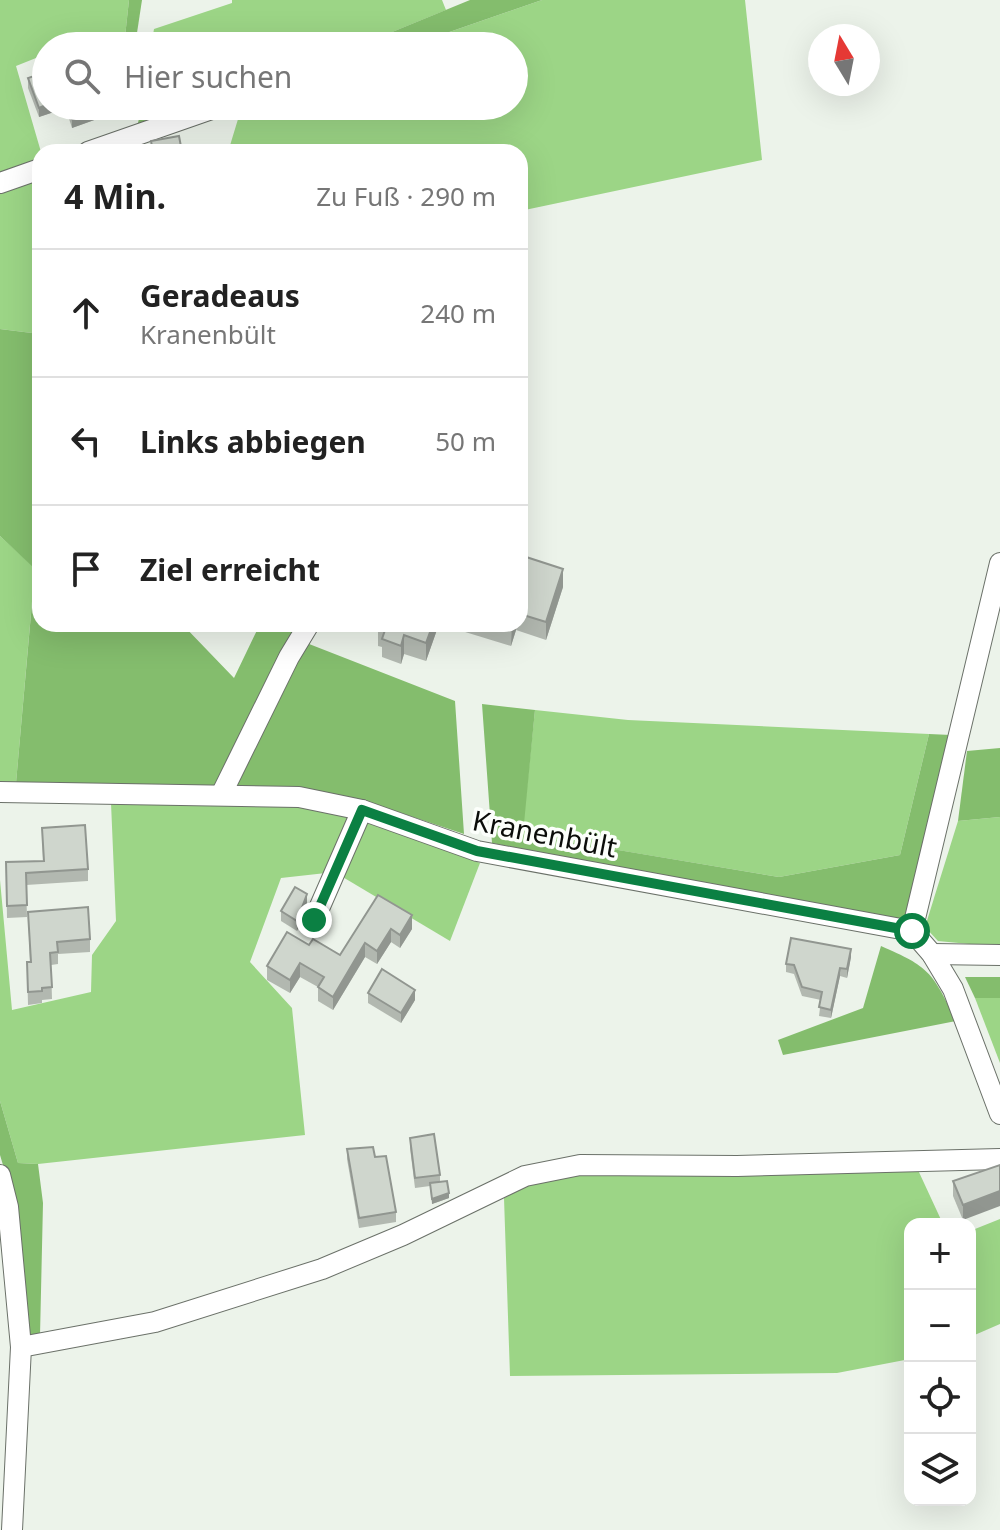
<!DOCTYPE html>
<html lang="de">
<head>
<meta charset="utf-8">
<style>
  body { margin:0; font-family:"Noto Sans",sans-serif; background:#f6f6f6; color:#222 }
  .controls { position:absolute; right:24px; bottom:24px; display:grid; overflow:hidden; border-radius:16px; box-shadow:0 8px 32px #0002 }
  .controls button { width:72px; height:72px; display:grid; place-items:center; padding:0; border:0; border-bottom:2px solid #e0e0e0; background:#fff; color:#222; font:40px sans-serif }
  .compass { position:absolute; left:808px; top:24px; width:72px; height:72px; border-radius:50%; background:#fff; box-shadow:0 8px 32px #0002; rotate:350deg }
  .stop { position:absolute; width:24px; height:24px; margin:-18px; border:6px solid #0b8043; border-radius:50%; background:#fff }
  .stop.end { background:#0b8043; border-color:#fff; box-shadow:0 2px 8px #0008 }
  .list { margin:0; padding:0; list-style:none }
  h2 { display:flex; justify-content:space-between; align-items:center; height:104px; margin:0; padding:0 32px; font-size:34px }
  h2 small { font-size:26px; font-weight:400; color:#767676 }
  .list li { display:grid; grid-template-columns:52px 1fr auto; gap:24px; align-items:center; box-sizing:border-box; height:128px; padding:0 32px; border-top:2px solid #e0e0e0 }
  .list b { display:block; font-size:30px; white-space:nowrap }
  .list p { margin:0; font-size:26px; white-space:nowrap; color:#767676 }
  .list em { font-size:26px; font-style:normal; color:#767676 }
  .icon { flex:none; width:44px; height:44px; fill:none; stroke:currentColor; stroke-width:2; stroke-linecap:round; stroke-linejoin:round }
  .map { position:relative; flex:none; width:1000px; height:1530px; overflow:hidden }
  .search { position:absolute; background:#fff; box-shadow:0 8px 32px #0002; left:32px; top:32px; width:496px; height:88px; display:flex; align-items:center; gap:20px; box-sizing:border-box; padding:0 28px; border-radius:44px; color:#767676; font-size:30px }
  .panel { position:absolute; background:#fff; box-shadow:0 8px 32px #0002; left:32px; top:144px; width:496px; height:488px; border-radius:24px }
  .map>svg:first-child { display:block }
</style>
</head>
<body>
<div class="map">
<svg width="1000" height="1530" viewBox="0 0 1000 1530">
  <rect width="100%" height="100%" fill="#ecf3ea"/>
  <g fill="#9cd586">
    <polygon points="0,0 129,0 124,46 81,46 79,41 66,46 46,46 46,54 16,66 41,152 40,160 0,175"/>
    <polygon points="232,0 442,0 446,10 358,46 269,46 266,40 251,46 151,46 154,29 232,3"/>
    <polygon points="542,0 745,0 762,160 520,211 520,152 228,152 242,106 514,106 514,46 409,46"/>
    <polygon points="40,178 40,334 0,329 0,192"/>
    <polygon points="0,536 35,568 16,783 0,783"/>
    <polygon points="535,710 628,720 929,734 900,855 779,877 522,834"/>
    <polygon points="111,803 296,806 349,817 326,873 281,878 250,962 292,1008 305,1135 38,1164 18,1163 0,1101 0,880 12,1010 91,992 92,955 116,921"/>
    <polygon points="1000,817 1000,947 938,941 925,927 958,821"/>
    <polygon points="365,820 480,863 450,941 341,876"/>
    <polygon points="975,998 1000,998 1000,1063"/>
    <polygon points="918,1170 943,1224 910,1224 910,1359 837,1373 510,1376 504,1198 526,1186 580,1173"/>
    <polygon points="1000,1219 1000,1324 970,1337 970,1231"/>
  </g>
  <g fill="#84bd6d">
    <polygon points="129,0 142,0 135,46 124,46"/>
    <polygon points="470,0 542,0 409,46 358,46"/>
    <polygon points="142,106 197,106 137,127"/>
    <polygon points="0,329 40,334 40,624 182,624 234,678 260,624 310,624 304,642 455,701 464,834 368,802 16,783 35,569 0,536"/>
    <polygon points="482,704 535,710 523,834 779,877 900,855 929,734 951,735 905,922 492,843"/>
    <polygon points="1000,748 1000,817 958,821 967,751"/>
    <path d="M881 946C930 967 933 973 956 1021L783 1055 778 1040 863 1008Z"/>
    <polygon points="965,977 1000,977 1000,998 975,998"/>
    <polygon points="0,1101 18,1163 38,1164 43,1203 40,1336 27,1338 8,1182 0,1155"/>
  </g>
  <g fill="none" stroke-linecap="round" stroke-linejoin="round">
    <defs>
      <g id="minor">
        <polyline points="88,152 220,106"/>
        <polyline points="0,183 40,169"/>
        <polyline points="0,792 299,797 362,810 477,851 912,931 932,954 953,989 1000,1114"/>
        <polyline points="221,795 289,657 309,624"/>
        <polyline points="314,920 362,810"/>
        <polyline points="912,931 1000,563"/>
        <polyline points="932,954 1000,955"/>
        <polyline points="0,1175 8,1207 21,1347 12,1530"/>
        <polyline points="21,1347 155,1322 322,1269 403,1235 525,1176 580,1165 737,1166 1000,1159"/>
      </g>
    </defs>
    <use href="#minor" stroke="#6b7169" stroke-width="22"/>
    <use href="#minor" stroke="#fff" stroke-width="20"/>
  </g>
  <g fill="#b2b8b0">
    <polygon points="28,78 54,106 54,112 39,117 28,88"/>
    <polygon points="65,106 96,106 97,119 72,128"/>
    <polygon points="520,555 563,587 546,640 516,630 511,646 439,624 520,624"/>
    <polygon points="439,624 426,661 404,654 401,664 382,657 382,647 378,646 378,628"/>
    <polygon points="42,828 88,869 88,881 26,885 27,917 7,918 6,862 43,861"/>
    <polygon points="378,895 412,929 400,948 391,942 377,964 365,957 333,1010 318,1001 318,987 300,977 290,993 267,980 267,966 309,945 340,955"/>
    <polygon points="307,904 297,931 281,921 281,911"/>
    <polygon points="28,912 90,939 90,952 58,954 58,964 51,965 52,999 42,1000 42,1003 28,1005 27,962 30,962"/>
    <polygon points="851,957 847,978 840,976 831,1018 819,1016 821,1000 802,996 794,974 786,972 786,964"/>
    <polygon points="368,993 415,1000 401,1023 368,1003"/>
    <polygon points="410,1138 440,1175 440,1182 449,1198 432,1204 430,1186 415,1188 410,1148"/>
    <polygon points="347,1149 375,1157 396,1212 396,1222 359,1228 347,1159"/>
    <polygon points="1000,1165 963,1220 953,1196 953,1181"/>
  </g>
  <g fill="#919690">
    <polygon points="46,105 46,106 54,106 54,112 39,117 39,108"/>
    <polygon points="97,110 97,119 72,128 72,119"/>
    <polygon points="563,569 563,587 546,640 546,622"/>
    <polygon points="433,624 439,624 426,661 426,643"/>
    <polygon points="512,624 516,624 516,630 511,646"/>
    <polygon points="404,635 404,654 401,664 401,646"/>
    <polygon points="307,894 307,904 297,931 297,921"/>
    <polygon points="412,915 412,929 400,948 400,935"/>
    <polygon points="391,929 391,942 377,964 377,951"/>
    <polygon points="365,943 365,957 333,1010 333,997"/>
    <polygon points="851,949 851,957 847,978 847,969"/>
    <polygon points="300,963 300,977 290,993 290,980"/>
    <polygon points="840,968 840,976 831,1018 831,1010"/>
    <polygon points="415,990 415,1000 401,1023 401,1013"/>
    <polygon points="1000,1191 1000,1206 963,1220 963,1205"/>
    <polygon points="449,1193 449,1198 432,1204 432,1199"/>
  </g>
  <g fill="#cfd6cd" stroke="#919690" stroke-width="2">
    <polygon points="43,73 46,80 46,105 39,108 28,78"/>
    <polygon points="68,106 96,106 97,110 72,119"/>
    <polygon points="179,136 182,152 153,152 151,141"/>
    <polygon points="520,555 563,569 546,622 520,614"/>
    <polygon points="379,624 433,624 426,643 404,635 401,646 382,639 385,630 378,628"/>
    <polygon points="498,624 512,624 511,628"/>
    <polygon points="85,825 88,869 26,873 27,905 7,906 6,862 44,861 42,828"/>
    <polygon points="295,887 307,894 297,921 281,911"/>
    <polygon points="378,895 412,915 400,935 391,929 377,951 365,943 333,997 318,987 324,977 300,963 290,980 267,966 287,932 309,945 313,939 340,955"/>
    <polygon points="88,907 90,939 57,942 58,952 50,953 52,987 42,988 42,991 28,992 27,962 31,962 28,912"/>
    <polygon points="791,938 851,949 847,969 840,968 831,1010 819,1007 822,992 802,987 794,965 786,964"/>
    <polygon points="382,969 415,990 401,1013 368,993"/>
    <polygon points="434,1134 440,1175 415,1178 410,1138"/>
    <polygon points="373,1147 375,1157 386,1156 396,1212 359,1218 347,1149"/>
    <polygon points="1000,1165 1000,1191 963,1205 953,1181"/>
    <polygon points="447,1181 449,1193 432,1199 430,1183"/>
  </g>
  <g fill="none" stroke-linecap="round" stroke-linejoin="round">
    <polyline stroke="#0b8043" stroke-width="10" points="314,920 362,810 477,851 912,931"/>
  </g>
  <g text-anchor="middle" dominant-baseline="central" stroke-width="7" stroke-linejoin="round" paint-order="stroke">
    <g font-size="28" fill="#0b0d0a" stroke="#fcfffb">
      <text transform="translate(545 833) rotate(11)">Kranenbült</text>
    </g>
  </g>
</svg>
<div class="controls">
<button>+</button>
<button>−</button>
<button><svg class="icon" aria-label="locate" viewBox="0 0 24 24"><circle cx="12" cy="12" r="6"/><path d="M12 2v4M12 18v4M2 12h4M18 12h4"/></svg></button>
<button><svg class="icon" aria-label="layers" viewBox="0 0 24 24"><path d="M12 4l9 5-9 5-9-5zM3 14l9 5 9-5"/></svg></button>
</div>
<svg class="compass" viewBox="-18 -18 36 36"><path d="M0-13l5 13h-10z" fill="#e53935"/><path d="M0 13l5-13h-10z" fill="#767676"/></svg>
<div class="stop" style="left:912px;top:931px"></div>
<div class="stop end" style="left:314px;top:920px"></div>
<div class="search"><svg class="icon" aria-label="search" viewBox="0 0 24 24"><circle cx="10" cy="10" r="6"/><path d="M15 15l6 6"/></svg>Hier suchen</div>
<section class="panel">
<h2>4 Min.<small>Zu Fuß · 290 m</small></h2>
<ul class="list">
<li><svg class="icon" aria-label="ahead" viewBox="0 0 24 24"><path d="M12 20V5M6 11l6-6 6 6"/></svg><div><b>Geradeaus</b><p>Kranenbült</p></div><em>240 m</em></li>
<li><svg class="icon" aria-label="left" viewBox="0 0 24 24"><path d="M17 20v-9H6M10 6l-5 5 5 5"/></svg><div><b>Links abbiegen</b></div><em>50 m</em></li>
<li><svg class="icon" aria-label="arrive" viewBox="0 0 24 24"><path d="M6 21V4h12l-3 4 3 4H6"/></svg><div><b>Ziel erreicht</b></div></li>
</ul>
</section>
</div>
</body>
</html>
